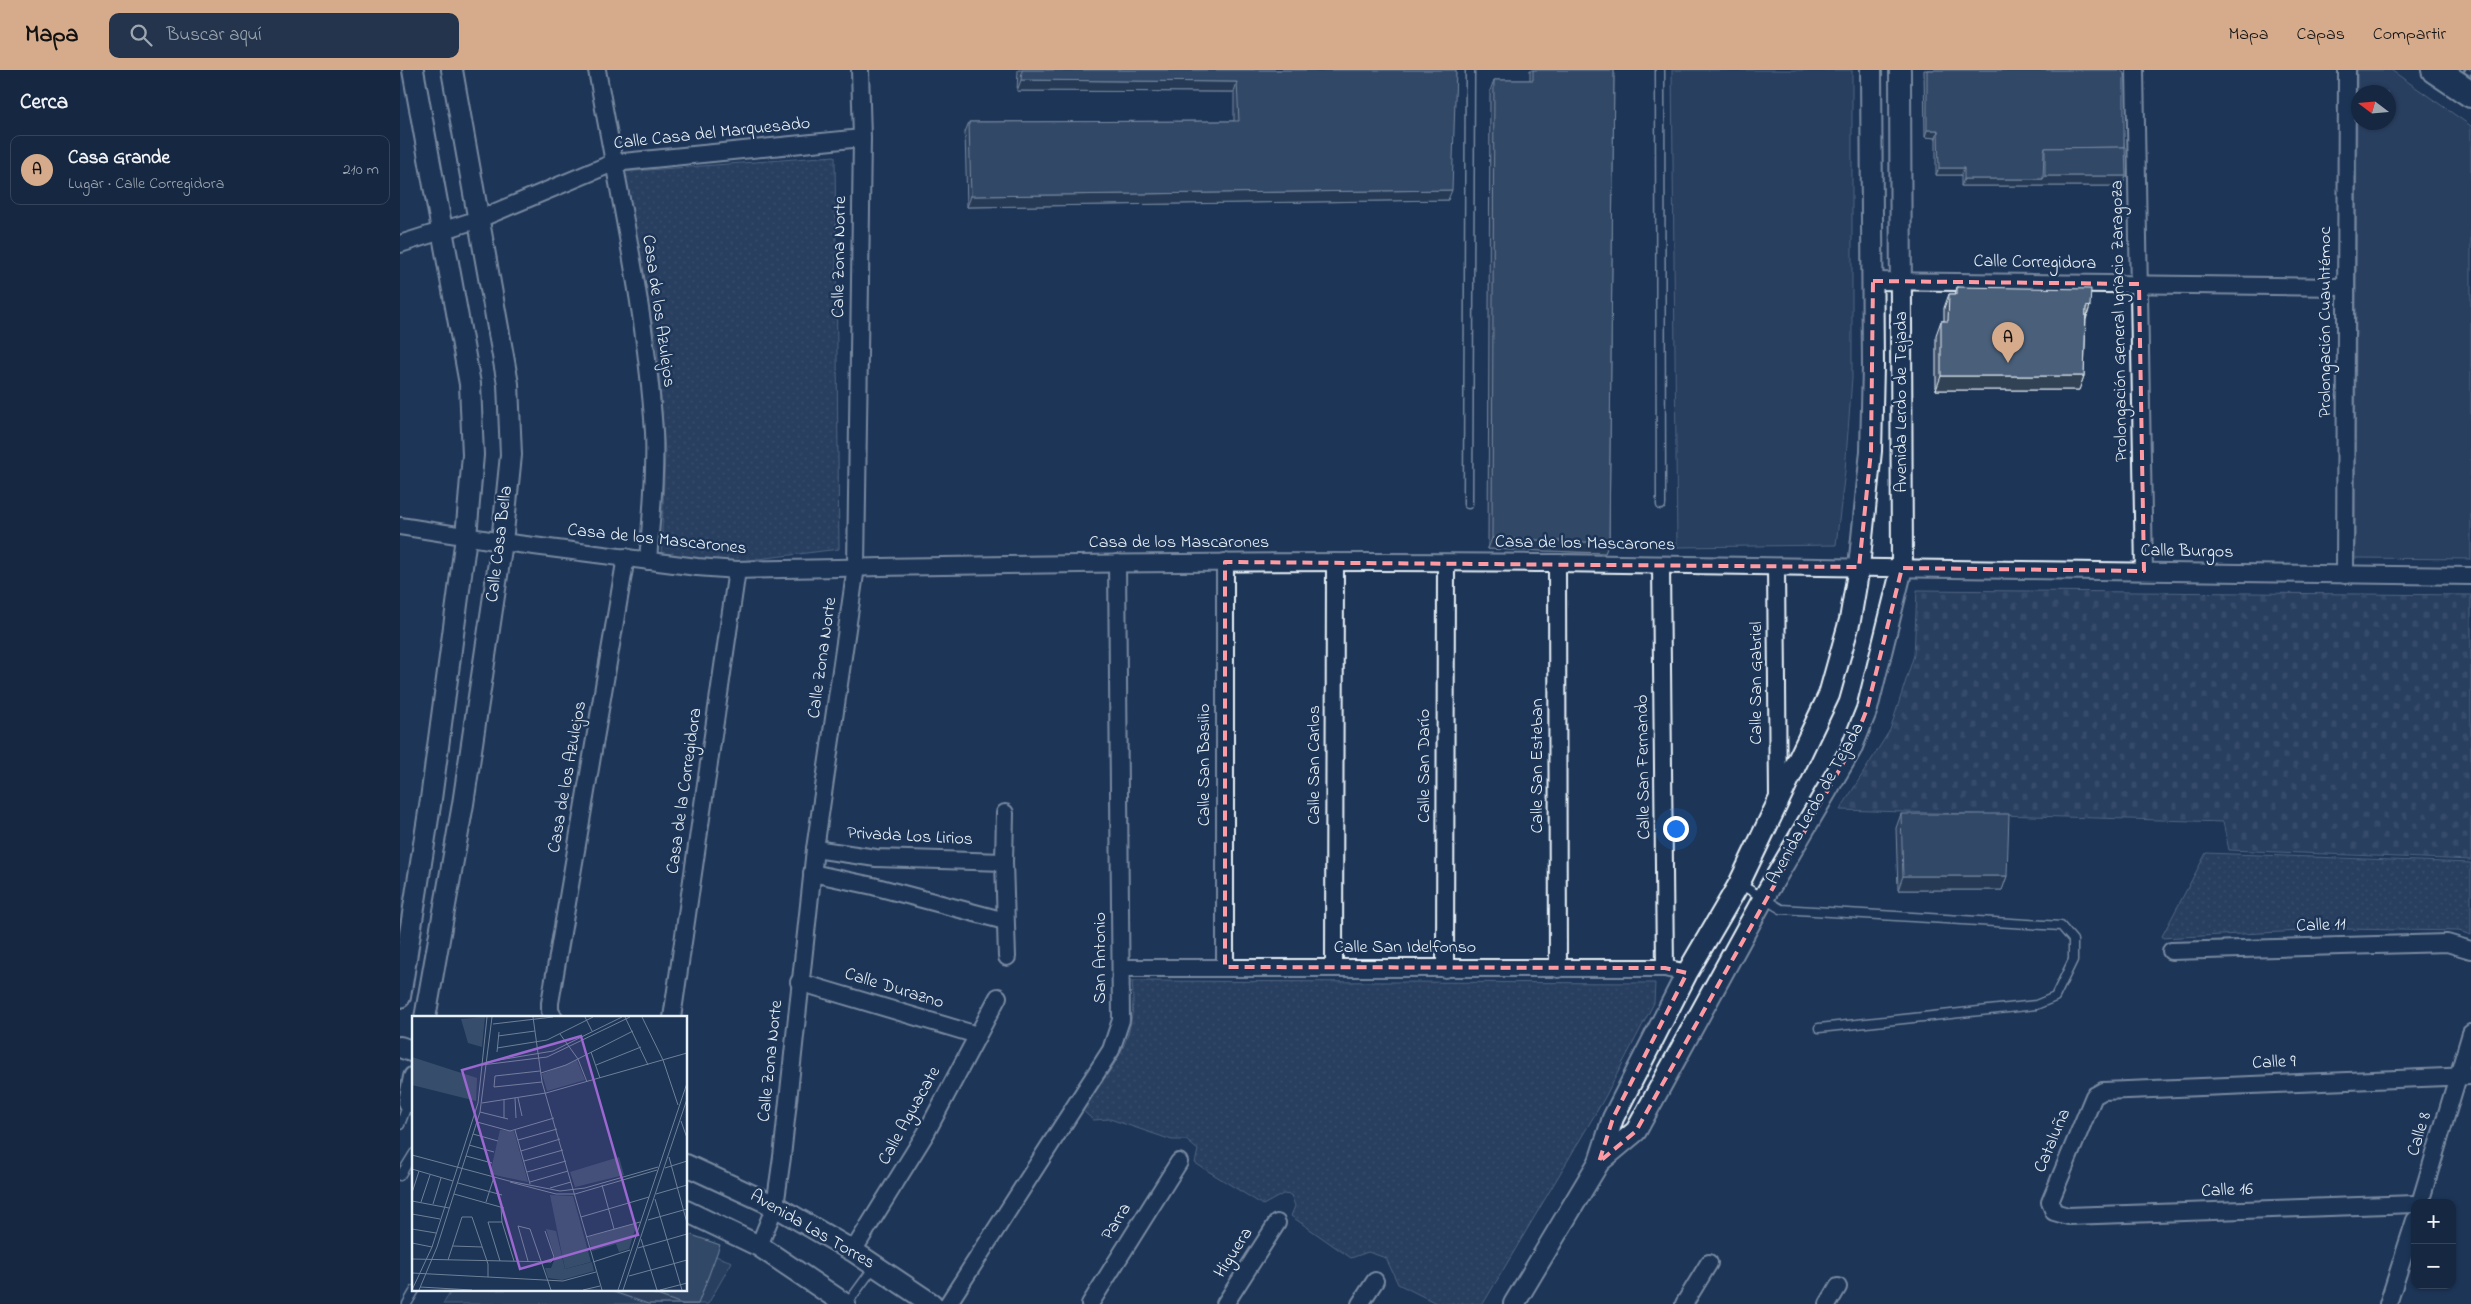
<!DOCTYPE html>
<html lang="es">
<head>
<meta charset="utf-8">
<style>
  body { margin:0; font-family:"Indie Flower",sans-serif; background:#23344c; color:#f1f3f6 }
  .controls { position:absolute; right:15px; bottom:15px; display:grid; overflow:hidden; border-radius:10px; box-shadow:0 1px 4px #0004 }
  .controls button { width:45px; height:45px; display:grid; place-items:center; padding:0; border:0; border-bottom:1px solid #35445a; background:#162841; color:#f1f3f6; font:25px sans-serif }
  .compass { position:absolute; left:1951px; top:15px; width:45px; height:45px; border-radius:50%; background:#162841; box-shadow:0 1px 4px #0004; rotate:286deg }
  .you { position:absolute; left:1275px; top:758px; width:18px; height:18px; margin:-12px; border:4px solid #fff; border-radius:50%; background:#1a73e8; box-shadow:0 0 0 8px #1a73e833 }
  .badge { display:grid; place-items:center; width:32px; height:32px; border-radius:50%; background:#d6ab8b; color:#111; font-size:16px; font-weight:700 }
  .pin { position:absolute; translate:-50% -41px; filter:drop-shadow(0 1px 2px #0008) }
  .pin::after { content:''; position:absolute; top:26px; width:18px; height:15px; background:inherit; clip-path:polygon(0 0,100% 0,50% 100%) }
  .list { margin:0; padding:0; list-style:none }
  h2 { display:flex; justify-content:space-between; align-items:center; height:65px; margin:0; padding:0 20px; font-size:21px }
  h2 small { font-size:16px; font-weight:400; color:#9ea6b1 }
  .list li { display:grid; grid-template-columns:32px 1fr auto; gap:15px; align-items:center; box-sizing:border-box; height:70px; margin:0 10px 10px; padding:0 10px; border:1px solid #35445a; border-radius:10px }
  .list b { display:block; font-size:19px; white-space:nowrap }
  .list p { margin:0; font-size:16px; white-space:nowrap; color:#9ea6b1 }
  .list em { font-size:16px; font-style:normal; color:#9ea6b1 }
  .icon { flex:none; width:28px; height:28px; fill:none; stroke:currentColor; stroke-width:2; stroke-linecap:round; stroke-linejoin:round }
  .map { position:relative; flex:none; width:2071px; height:1234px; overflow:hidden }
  header { display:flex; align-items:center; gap:30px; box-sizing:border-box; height:70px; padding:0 25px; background:#d6ab8b; color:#111 }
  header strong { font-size:24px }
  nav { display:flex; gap:28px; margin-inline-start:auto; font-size:18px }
  .search { width:350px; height:45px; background:#23344c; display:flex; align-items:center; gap:12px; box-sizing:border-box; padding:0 18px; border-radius:10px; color:#9ea6b1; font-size:19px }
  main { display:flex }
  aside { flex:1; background:#162841 }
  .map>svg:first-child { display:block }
</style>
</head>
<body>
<header>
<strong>Mapa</strong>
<div class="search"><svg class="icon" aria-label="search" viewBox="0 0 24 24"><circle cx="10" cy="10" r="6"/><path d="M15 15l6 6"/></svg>Buscar aquí</div>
<nav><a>Mapa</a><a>Capas</a><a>Compartir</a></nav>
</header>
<main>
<aside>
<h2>Cerca<small></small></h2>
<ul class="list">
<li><span class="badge">A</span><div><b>Casa Grande</b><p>Lugar · Calle Corregidora</p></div><em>210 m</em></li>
</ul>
</aside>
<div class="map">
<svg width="2071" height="1234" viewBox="0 0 2071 1234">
  <defs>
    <pattern id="cemetery-stones" width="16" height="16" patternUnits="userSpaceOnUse" patternTransform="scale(1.25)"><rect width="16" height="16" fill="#374d6c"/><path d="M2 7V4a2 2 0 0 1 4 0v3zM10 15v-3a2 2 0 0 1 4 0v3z" fill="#546782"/></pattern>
    <pattern id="park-dots" width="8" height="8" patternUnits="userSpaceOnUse" patternTransform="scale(1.25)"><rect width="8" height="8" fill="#374d6c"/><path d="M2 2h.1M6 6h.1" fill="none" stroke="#546782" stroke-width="1.8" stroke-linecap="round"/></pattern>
  </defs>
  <rect width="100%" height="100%" fill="#1d3557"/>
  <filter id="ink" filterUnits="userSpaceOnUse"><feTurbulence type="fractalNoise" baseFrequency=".02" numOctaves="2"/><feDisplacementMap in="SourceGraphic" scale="10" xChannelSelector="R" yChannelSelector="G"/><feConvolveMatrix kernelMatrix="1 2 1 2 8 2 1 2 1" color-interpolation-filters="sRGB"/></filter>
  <g filter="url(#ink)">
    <g fill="#374d6c" stroke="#909fb2" fill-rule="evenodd">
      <polygon points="1272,0 1452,0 1452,308 1445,401 1436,475 1277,477"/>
      <path d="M1957 0H1991L2071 56V489L1955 488ZM1958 22H1988V52H1958Z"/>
      <polygon points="286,1175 332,1192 308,1234 43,1234 52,1220 286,1220"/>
    </g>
    <polygon fill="url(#cemetery-stones)" stroke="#909fb2" points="1517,520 2071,525 2071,790 1829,780 1823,752 1440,740 1490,660 1514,585"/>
    <g fill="url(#park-dots)" stroke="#909fb2">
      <polygon points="435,86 439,479 334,492 261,486 265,382 257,277 221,102"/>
      <polygon points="1806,783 2071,793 2071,865 2059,861 1943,859 1761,868"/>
      <path d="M732 911 1255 913 1254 933 1204 1029 1083 1234H1038L998 1214 986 1188 968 1182 951 1188 891 1146 895 1136 891 1125 883 1124 863 1135 795 1093 798 1080 786 1070H772L710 1049 693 1050 681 1039C715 996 738 969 732 911Z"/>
    </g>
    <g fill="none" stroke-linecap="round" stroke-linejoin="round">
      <defs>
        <g id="service">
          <polyline points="1260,0 1261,435"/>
          <polyline points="1068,434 1070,0"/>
          <polyline points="1340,814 1381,839 1661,856 1673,870 1673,890 1655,927 1636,935 1419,958"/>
          <polyline points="0,1055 8,1033"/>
          <polyline points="0,1106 14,1083"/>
          <polyline points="7,1234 15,1220"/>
          <polyline points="447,1234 474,1197"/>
        </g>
        <g id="minor">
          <path d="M197 0C218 120 246 240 254 362 256 404 251 448 248 491"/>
          <polyline points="1735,0 1744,501"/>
          <polyline points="0,174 79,149 213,93 462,68"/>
          <polyline points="1473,211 1946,217"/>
          <path d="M0 456 102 472 297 497 337 500C610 494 883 490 1156 493 1461 497 1766 504 2071 506"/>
          <polyline points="1157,493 1158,899"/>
          <polyline points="1261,496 1265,898"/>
          <polyline points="1376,497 1378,729"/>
          <polyline points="1945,505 1947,0"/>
          <polyline points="605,743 604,792 607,887"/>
          <polyline points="415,779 476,788 604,792"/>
          <polyline points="412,803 473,816 605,851"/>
          <polyline points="1771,881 2047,873 2071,880"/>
          <polyline points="825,897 825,492"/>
          <polyline points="721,898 1265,898 1287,903"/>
          <polyline points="934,898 935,492"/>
          <polyline points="1045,899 1046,493"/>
          <polyline points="399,912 577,965"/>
          <polyline points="154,948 150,941 150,933 226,487"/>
          <polyline points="272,948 337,500"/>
          <polyline points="2020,1133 2071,963"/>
          <polyline points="2015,1134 1668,1146 1654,1142 1650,1132 1694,1026 1703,1021 2071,1006"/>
          <polyline points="359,1176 375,1136 382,1087 415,779 456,497 462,68 460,0"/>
          <polyline points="453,1181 526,1063 598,927"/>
          <polyline points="548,1234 711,980 721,950 717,493"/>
          <polyline points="690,1234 779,1092"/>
          <polyline points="825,1234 877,1153"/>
          <polyline points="960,1234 975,1211"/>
          <polyline points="1284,1234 1309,1193"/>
          <polyline points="1428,1234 1438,1217"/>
          <polyline points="1988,1234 2015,1150"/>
        </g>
        <g id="tertiary">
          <polyline points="0,927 31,729 66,467 73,385 70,314 13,0"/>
          <polyline points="25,948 63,734 102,472 111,385 108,314 52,0"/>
          <polyline points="0,977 14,982"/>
          <polyline points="9,1032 14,1007"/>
          <polyline points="1199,1092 1236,1061 1363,829 1451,679 1467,639 1502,498 1500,0"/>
          <polyline points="286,1095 375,1136 453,1181 532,1234"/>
          <polyline points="286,1141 359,1176 445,1234"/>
          <polyline points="1114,1234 1199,1092 1213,1048 1287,903 1339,814 1429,625 1450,550 1459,497 1471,381 1473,296 1471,0"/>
        </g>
        <polyline id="trunk" points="2035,0 2071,24"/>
      </defs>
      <use href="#service" stroke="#e8f1f8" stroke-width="11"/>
      <use href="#minor" stroke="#e8f1f8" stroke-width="20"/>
      <use href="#tertiary" stroke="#e8f1f8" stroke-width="24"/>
      <use href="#trunk" stroke="#e8f1f8" stroke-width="30"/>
      <use href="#service" stroke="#1d3557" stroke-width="8"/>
      <use href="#minor" stroke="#1d3557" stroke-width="16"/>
      <use href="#tertiary" stroke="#1d3557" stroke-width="20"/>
      <use href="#trunk" stroke="#1d3557" stroke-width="26"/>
      <defs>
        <polyline id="rail" points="2066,0 2071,3"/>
      </defs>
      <use href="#rail" stroke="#e8f1f8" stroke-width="5.5"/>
      <use href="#rail" stroke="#1d3557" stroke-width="4" stroke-dasharray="11" stroke-linecap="butt"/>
    </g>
    <g fill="#3f5169" stroke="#e8f1f8">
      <polygon points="618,0 1056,0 1048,130 567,137 565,62 569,52 834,51 834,22 617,21"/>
      <polygon points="1130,0 1214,0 1209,473 1205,483 1088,479 1090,21 1094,10 1130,10"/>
      <polygon points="1524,0 1720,0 1726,106 1722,116 1561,116 1561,105 1536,105 1536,68 1525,67"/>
      <polygon points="1557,217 1690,236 1686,250 1684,306 1679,320 1536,320 1536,265 1541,251 1544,251 1544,238 1549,224 1555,224"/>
      <polygon points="1501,744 1607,806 1602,820 1498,820 1496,758"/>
      <polygon points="208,1220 286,1220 298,1234 248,1234"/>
    </g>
    <g fill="#334255" stroke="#e8f1f8">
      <polygon points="621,10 837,12 834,22 617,21"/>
      <polygon points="1527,60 1538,60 1536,68 1525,67"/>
      <polygon points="1539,98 1564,98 1561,105 1536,105"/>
      <polygon points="1645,106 1726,106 1722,116 1561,116 1564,109 1643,109"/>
      <polygon points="1052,120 1048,130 567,137 571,126"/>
      <polygon points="1690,236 1685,250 1686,237"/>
      <polygon points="1541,306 1684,306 1679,320 1536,320"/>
      <polygon points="1092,468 1209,473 1205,483 1088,479"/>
      <polygon points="1503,806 1607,806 1602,820 1498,820"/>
    </g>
    <g fill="#495e7a" stroke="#e8f1f8">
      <polygon points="622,0 1056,0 1052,120 571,126 569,52 839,51 837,12 621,10"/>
      <polygon points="1133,0 1214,0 1209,473 1092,468 1094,10 1133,10"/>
      <polygon points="1527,0 1720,0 1724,3 1724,77 1645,78 1644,81 1643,109 1564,109 1564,98 1539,98 1538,60 1527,60"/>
      <polygon points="1725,77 1726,106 1645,106 1645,78"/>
      <polygon points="1557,217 1691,219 1690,236 1686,237 1684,306 1541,306 1541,251 1548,251 1549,224 1557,224"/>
      <polygon points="1501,744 1609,744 1607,806 1503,806"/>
      <polygon points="286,1163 320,1175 298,1234 282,1234 243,1220 286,1220"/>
    </g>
  </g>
  <path d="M0 0H2071V1234H0ZM1473 211 1739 214 1744 501 1502 498 1467 639 1451 679 1236 1061 1199 1092 1213 1048 1287 903 1265 898 825 897V492L1459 497 1471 381Z" fill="#1d3557" fill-opacity=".55" fill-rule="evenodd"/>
  <path fill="none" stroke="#ff9aa2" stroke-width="4" stroke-dasharray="10 6" stroke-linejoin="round" d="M1473 211 1739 214 1744 501 1502 498 1467 639 1451 679 1236 1061 1199 1092 1213 1048 1287 903 1265 898 825 897V492L1459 497 1471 381Z"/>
  <g text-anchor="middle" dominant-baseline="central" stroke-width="5" stroke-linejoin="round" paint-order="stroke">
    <g font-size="18" fill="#e8f1f8" stroke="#1d3557">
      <text transform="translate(312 64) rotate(-6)">Calle Casa del Marquesado</text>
      <text transform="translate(440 187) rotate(-89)">Calle Zona Norte</text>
      <text transform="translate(1635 193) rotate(1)">Calle Corregidora</text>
      <text transform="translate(258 241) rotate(82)">Casa de los Azulejos</text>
      <text transform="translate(1720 251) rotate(-91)">Prolongación General Ignacio Zaragoza</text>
      <text transform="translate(1926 252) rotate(-90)">Prolongación Cuauhtémoc</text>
      <text transform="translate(1502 332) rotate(-90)">Avenida Lerdo de Tejada</text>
      <text transform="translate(257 470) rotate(6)">Casa de los Mascarones</text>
      <text x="779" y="473">Casa de los Mascarones</text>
      <text transform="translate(100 474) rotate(-83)">Calle Casa Bella</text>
      <text transform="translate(1185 474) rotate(1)">Casa de los Mascarones</text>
      <text transform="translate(1787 482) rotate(1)">Calle Burgos</text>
      <text transform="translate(423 588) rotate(-82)">Calle Zona Norte</text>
      <text transform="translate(1357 613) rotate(-90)">Calle San Gabriel</text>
      <text transform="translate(805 695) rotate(-90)">Calle San Basilio</text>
      <text transform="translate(915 695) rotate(-90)">Calle San Carlos</text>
      <text transform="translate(1025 696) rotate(-90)">Calle San Darío</text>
      <text transform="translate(1138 696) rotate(-90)">Calle San Esteban</text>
      <text transform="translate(1244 697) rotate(-91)">Calle San Fernando</text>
      <text transform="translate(168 707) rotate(-80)">Casa de los Azulejos</text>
      <text transform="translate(285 721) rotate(-82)">Casa de la Corregidora</text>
      <text transform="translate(1416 734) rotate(-61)">Avenida Lerdo de Tejada</text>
      <text transform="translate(510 767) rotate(3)">Privada Los Lirios</text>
      <text transform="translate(1921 856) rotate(-2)">Calle 11</text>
      <text x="1005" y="878">Calle San Idelfonso</text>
      <text transform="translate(701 888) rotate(-90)">San Antonio</text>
      <text transform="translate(494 919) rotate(17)">Calle Durazno</text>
      <text transform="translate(371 991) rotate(-84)">Calle Zona Norte</text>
      <text transform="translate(1874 993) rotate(-2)">Calle 9</text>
      <text transform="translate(510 1046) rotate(-61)">Calle Aguacate</text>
      <text transform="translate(2020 1064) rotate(-73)">Calle 8</text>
      <text transform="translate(1653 1071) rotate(-67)">Cataluña</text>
      <text transform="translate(1827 1121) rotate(-2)">Calle 16</text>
      <text transform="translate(717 1152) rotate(-58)">Parra</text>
      <text transform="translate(412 1160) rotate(30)">Avenida Las Torres</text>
      <text transform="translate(834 1183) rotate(-57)">Higuera</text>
    </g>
  </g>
  <g transform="translate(12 946)">
    <rect width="275" height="275" fill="#1d3557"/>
    <path d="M0 41 65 62 64 85 0 69ZM207 141 212 159 163 171 158 156ZM225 207 217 233 207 236 204 228 180 235 176 221Z" fill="#374d6c"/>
    <path d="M138 179 161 180 179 246 153 253Z" fill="#374d6c"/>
    <path d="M73 1 70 31 56 27 49 3ZM165 44 173 64 135 75 130 58ZM88 114 102 115 116 166 78 158ZM134 213 144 215 153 253 180 246 182 255 150 264 136 262 133 252H139L143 242Z" fill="#374d6c"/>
    <path fill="none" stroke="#6e8097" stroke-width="1" d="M121 1 130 66 190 274M173 1 180 15M213 1 236 49M230 1 251 44 266 89M81 8 141 1M148 18 166 43 175 66M86 20 123 15M85 32 135 24 181 1M85 36 87 16M179 36 188 62M75 46 141 35 210 1M70 49 135 41 218 1M184 49 229 31M128 55 83 60 82 71 130 66M129 57 154 49 221 15M103 82 104 102M106 82 110 100M70 87 134 77 275 37M68 96 96 103M92 102V83M269 105 275 122M65 106 98 115 142 102M103 114 118 168M61 118 86 125M106 124 145 113M57 129 82 136M109 135 148 123M0 139 97 165 148 175 173 172 246 151M54 140 80 147M257 141 275 207M112 145 151 134M253 152 275 145M0 153 41 165M115 156 154 145M98 166 144 178H163L245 154M118 166 156 155M46 167 90 179M190 169 202 213M138 172 159 166M0 177 7 155M42 178 92 192M244 178 275 169M243 183 270 274M0 185 37 192M9 186 18 159M74 186 82 161M21 188 29 162M89 191 90 206 102 245M0 198 28 203M169 201 237 181M236 204 275 193M0 213 24 217M174 221 228 206M229 223 245 274M0 227 20 231M41 230 70 231M226 232 275 218M0 243 139 246 142 241 133 215M36 244 50 201H60L76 248V261M88 245 76 206H90M116 245 106 210 118 213 139 274M181 246 218 234M0 257 151 265 184 256M217 260 275 244M8 271 60 274M0 274 20 231 66 87 75 1M7 274 25 231 68 96 80 1M171 274 188 270M206 274 275 67M211 274 275 83M248 274 275 267"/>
    <path fill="#9c67d0" fill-opacity="0.15" stroke="#9c67d0" stroke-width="2.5" d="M169 20 226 219 108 253 50 54Z"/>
    <rect width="275" height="275" fill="none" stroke="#e8f1f8" stroke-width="2.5"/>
  </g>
</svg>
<div class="controls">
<button>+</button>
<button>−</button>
</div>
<svg class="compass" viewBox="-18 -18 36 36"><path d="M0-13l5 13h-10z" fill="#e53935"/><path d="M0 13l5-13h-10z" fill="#9ea6b1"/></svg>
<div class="you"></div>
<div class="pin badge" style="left:1608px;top:293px">A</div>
</div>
</main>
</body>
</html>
